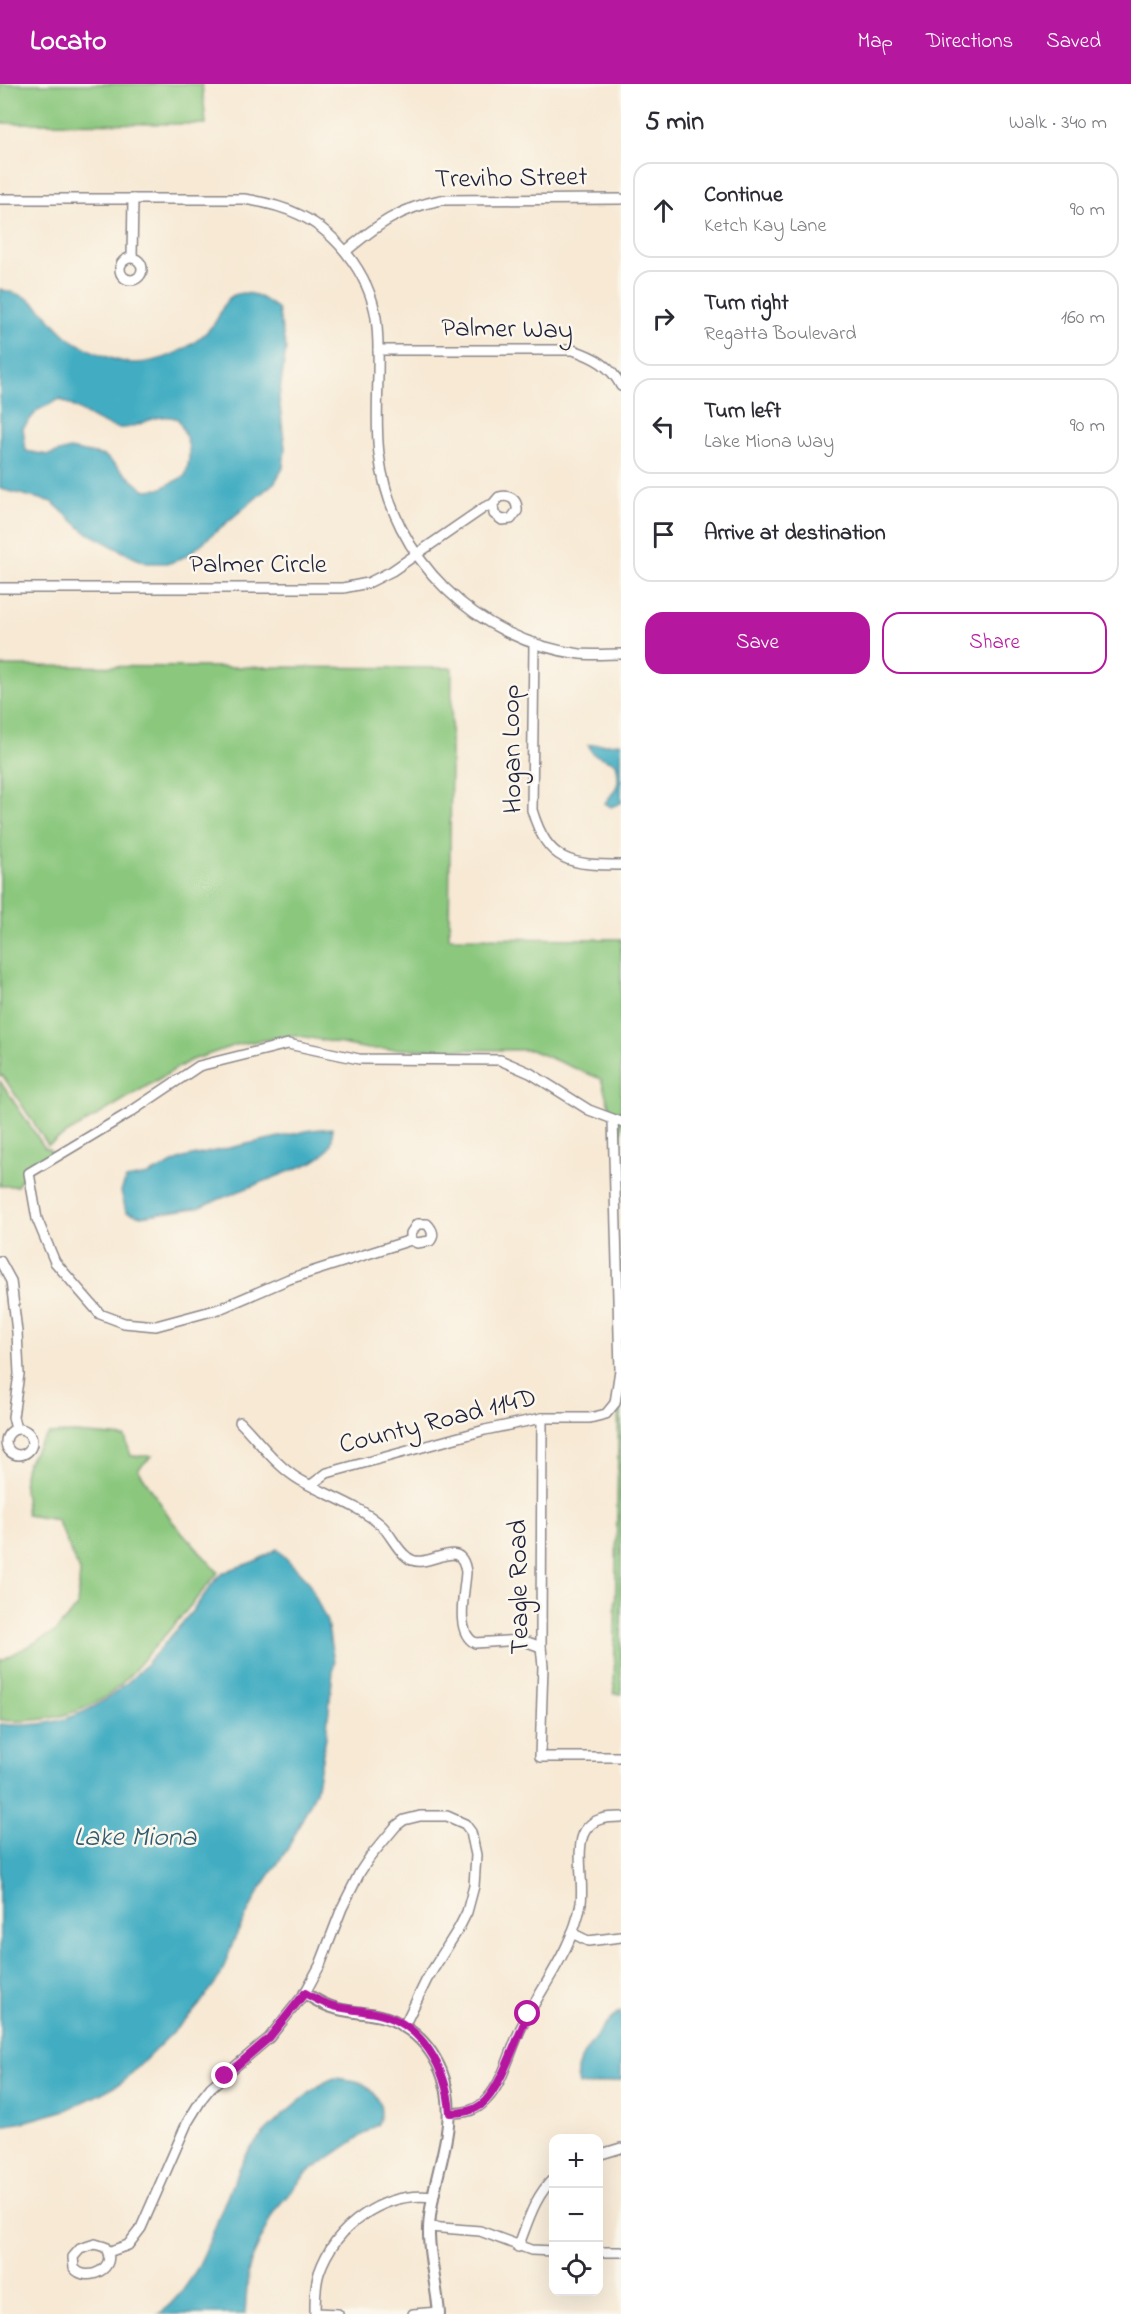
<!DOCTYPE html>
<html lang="en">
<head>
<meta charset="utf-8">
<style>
  body { margin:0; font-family:"Indie Flower",sans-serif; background:#f7f7f7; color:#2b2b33 }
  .controls { position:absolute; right:18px; bottom:18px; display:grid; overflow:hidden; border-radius:12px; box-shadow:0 6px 24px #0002 }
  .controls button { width:54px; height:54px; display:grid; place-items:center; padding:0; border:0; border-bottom:2px solid #e1e1e2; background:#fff; color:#2b2b33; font:30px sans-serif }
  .stop { position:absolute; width:18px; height:18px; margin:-14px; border:4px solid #b5179e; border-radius:50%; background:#fff }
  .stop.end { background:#b5179e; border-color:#fff; box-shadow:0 2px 6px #0008 }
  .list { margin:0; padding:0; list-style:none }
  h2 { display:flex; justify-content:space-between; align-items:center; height:78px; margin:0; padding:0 24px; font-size:26px }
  h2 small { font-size:20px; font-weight:400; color:#7c7c81 }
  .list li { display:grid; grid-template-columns:39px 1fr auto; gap:18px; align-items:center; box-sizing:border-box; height:96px; margin:0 12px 12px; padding:0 12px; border:2px solid #e1e1e2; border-radius:18px }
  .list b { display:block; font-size:22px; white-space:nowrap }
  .list p { margin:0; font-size:20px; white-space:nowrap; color:#7c7c81 }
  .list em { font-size:20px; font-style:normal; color:#7c7c81 }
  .actions { display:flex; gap:12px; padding:18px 24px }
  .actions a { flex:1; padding:14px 0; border:2px solid #b5179e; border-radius:18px; text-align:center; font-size:21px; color:#b5179e }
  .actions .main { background:#b5179e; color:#fff }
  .icon { flex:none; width:33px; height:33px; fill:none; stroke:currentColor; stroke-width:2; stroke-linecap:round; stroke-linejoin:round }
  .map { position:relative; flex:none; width:621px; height:2230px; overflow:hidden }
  header { display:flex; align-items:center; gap:36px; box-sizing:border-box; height:84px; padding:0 30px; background:#b5179e; color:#fff }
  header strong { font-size:28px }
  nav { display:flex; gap:33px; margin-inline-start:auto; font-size:21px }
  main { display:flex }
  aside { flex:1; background:#fff }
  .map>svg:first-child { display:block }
</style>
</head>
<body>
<header>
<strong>Locato</strong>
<nav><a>Map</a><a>Directions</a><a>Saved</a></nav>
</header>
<main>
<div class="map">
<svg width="621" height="2230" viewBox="0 0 621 2230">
  <rect width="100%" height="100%" fill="#fbf7ec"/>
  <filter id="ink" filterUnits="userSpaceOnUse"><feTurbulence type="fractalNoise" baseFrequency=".0167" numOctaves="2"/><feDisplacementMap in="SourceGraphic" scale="12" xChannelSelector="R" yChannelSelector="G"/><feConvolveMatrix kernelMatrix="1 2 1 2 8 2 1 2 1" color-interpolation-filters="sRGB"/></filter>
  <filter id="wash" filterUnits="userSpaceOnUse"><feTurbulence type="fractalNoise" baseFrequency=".008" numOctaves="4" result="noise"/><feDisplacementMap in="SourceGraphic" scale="24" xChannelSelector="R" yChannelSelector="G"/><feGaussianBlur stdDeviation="1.35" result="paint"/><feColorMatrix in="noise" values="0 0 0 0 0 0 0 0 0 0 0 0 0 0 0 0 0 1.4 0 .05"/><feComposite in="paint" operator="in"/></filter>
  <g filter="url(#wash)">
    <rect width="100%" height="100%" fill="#f7e9d4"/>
    <g fill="#8bc87e" stroke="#56755c" stroke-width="1.5">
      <polygon points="0,0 202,0 206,40 0,39"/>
      <polygon points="0,582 452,584 449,854 621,855 621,1061 601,995 531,966 368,965 295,951 239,960 189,977 48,1061 3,992 0,992"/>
      <polygon points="0,997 45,1064 49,1065 53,1070 26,1087 17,1102 0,1102"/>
      <polygon points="621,1171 621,1610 614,1610"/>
      <path d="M75 1349 125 1353 131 1372H152L138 1385 172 1437 218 1488C197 1515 175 1540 152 1566 141 1578 130 1592 118 1603 87 1631 40 1640 0 1636V1575L2 1576 55 1548 77 1523 80 1488 57 1436 27 1431C22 1389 19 1383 48 1350Z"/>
    </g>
    <g fill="#43adc2" stroke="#32687e" stroke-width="1.5" fill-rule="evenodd">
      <path d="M0 205C9 208 22 210 30 216 45 226 55 243 69 254 85 265 114 278 133 279 162 279 194 264 213 241 222 231 222 214 237 210 254 206 265 216 278 225L286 265 279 314 285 364 283 384 275 398 188 471 170 479H147L133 473 84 447 52 418 0 405ZM60 315C78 324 99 341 119 344 139 346 155 326 178 335 189 357 193 368 185 392L160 405 144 406 105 372 70 365 48 371 26 367 23 344 38 326Z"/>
      <path d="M621 659V719L611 723 605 719C618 703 621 700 616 679L593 670 588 661Z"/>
      <path d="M332 1044C334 1062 328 1068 313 1078L197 1124 141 1132 126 1128 121 1107 126 1095 148 1091 183 1074 311 1046Z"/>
      <path d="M277 1465 308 1497 327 1538 334 1578 326 1653 316 1707 288 1764 259 1807 234 1856 221 1891 197 1924 123 1998 94 2013 66 2026 24 2038 0 2042V1640C92 1650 134 1596 188 1532 199 1520 208 1504 219 1492 228 1484 246 1482 257 1476 264 1473 270 1469 277 1465Z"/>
      <path d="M621 1927V1996L586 2002 579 2001C578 1996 576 1991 577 1986 581 1969 607 1936 621 1927Z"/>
      <path d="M335 1994C343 1995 352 1995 359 1998 376 2005 387 2025 377 2041L307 2089 274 2127 251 2177 248 2189 245 2230H159C206 2193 211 2143 236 2092 240 2083 245 2072 251 2064 264 2047 281 2033 297 2019 309 2010 321 1998 335 1994Z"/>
    </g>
  </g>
  <g filter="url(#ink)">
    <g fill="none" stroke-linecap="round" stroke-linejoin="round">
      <defs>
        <g id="minor">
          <path d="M0 115H244C264 118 282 122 300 131 341 151 374 198 377 243 381 285 374 328 379 370 391 475 477 557 580 570 593 571 608 570 621 570"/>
          <path d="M346 167C377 141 400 124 441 116L621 115"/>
          <polyline points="132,173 133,115"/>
          <circle cx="131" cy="185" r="11"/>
          <path d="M378 266H573C594 273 611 282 621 302"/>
          <path d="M0 504H343L368 499 392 487 485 423 493 420 499 413C510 410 518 416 517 427L511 435 502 436 494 430 493 420"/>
          <path d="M534 559 532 726C548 779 571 781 621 781"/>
          <path d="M411 1156V1149L417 1140H427C432 1145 435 1151 430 1157L417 1159 411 1156 289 1195 219 1225 156 1242 124 1239 100 1230 55 1178 37 1135 29 1089 129 1029 199 982 288 960 359 975 500 976 530 989 589 1026 621 1038"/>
          <polyline points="0,1177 11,1197 17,1248 19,1290 13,1333 16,1345"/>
          <polyline points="542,1334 541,1563 543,1582 540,1673 621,1673"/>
          <path d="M240 1338C259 1357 277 1383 300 1396 326 1411 358 1421 381 1441 391 1450 396 1465 407 1473 426 1490 461 1448 466 1488 465 1508 454 1548 475 1559L522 1556 541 1563"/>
          <circle cx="19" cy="1358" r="13"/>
          <polyline points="311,1401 327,1389 485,1346 542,1334 590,1334 606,1330 615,1319 620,1286 613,1036"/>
          <polyline points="572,1849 588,1857 621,1853"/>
          <path d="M450 2029C465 2029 477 2027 487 2015 503 1998 510 1968 520 1946 540 1905 573 1865 581 1819 584 1799 575 1763 585 1747 593 1734 607 1733 621 1733"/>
          <polyline points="598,2071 621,2064"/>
          <polyline points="429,2143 480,2147 531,2166 554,2167"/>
          <path d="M95 2160 105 2163C120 2184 86 2200 74 2184L73 2173 80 2165Z"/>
          <path d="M518 2163C528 2138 534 2113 554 2094"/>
          <polyline points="108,2168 128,2161 141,2144 187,2039 203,2013 211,2003 269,1954 305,1909 320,1881 342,1824 360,1788 370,1773 396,1742 404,1736 420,1732 447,1732 465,1740 471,1748 476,1771 474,1802 467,1828 459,1844 427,1895 404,1942"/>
          <polyline points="598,2168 621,2168"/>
          <polyline points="315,2229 338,2230"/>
          <path d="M315 2230C315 2216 315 2202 319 2189 335 2142 383 2107 433 2113"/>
          <polyline points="413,2230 439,2228"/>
        </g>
        <path id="tertiary" d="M305 1909C315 1916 326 1922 338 1925 362 1931 381 1927 403 1942 420 1952 433 1968 441 1987 463 2041 431 2089 429 2144 428 2173 437 2201 439 2230"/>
      </defs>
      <use href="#minor" stroke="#8c8688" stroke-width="12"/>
      <use href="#tertiary" stroke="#8c8688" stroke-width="14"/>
      <use href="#minor" stroke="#fff" stroke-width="9"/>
      <use href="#tertiary" stroke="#fff" stroke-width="10"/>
    </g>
  </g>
  <g fill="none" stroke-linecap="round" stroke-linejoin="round" filter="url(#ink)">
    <path stroke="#b5179e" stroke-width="8" d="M225 1992 269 1954 305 1909C335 1927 344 1923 375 1929 422 1938 447 1985 450 2029 461 2029 472 2028 481 2021 501 2005 516 1955 528 1930"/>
  </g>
  <g text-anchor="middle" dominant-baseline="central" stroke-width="5" stroke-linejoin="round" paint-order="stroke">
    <g font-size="27" fill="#22223b" stroke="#fbf7ec">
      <text transform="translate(511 95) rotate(-1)">Treviho Street</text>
      <text transform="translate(507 246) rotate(1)">Palmer Way</text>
      <text x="258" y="481">Palmer Circle</text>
      <text transform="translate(513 665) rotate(-91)">Hogan Loop</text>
      <text transform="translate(438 1338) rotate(-14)">County Road 114D</text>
      <text transform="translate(520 1503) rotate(-91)">Teagle Road</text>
    </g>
    <g font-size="28" font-style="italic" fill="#2f5a71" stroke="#fbf7ec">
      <text x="135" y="1754">Lake Miona</text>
    </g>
  </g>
</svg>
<div class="controls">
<button>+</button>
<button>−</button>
<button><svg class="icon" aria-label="locate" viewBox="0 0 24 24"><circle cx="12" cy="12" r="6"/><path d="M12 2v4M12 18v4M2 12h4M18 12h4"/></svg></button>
</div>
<div class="stop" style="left:528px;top:1930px"></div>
<div class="stop end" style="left:225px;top:1992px"></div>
</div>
<aside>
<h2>5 min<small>Walk · 340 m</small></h2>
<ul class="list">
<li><svg class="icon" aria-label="ahead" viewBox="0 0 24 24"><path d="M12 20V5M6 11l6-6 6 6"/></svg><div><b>Continue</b><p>Ketch Kay Lane</p></div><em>90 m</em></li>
<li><svg class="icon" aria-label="right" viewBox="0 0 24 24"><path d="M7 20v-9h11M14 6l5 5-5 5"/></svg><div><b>Turn right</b><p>Regatta Boulevard</p></div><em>160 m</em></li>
<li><svg class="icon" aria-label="left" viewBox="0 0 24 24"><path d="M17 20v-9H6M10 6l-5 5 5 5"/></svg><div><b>Turn left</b><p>Lake Miona Way</p></div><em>90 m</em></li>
<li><svg class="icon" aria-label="arrive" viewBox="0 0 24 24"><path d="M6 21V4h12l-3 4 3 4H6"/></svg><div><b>Arrive at destination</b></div></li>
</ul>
<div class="actions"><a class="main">Save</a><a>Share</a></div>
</aside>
</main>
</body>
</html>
